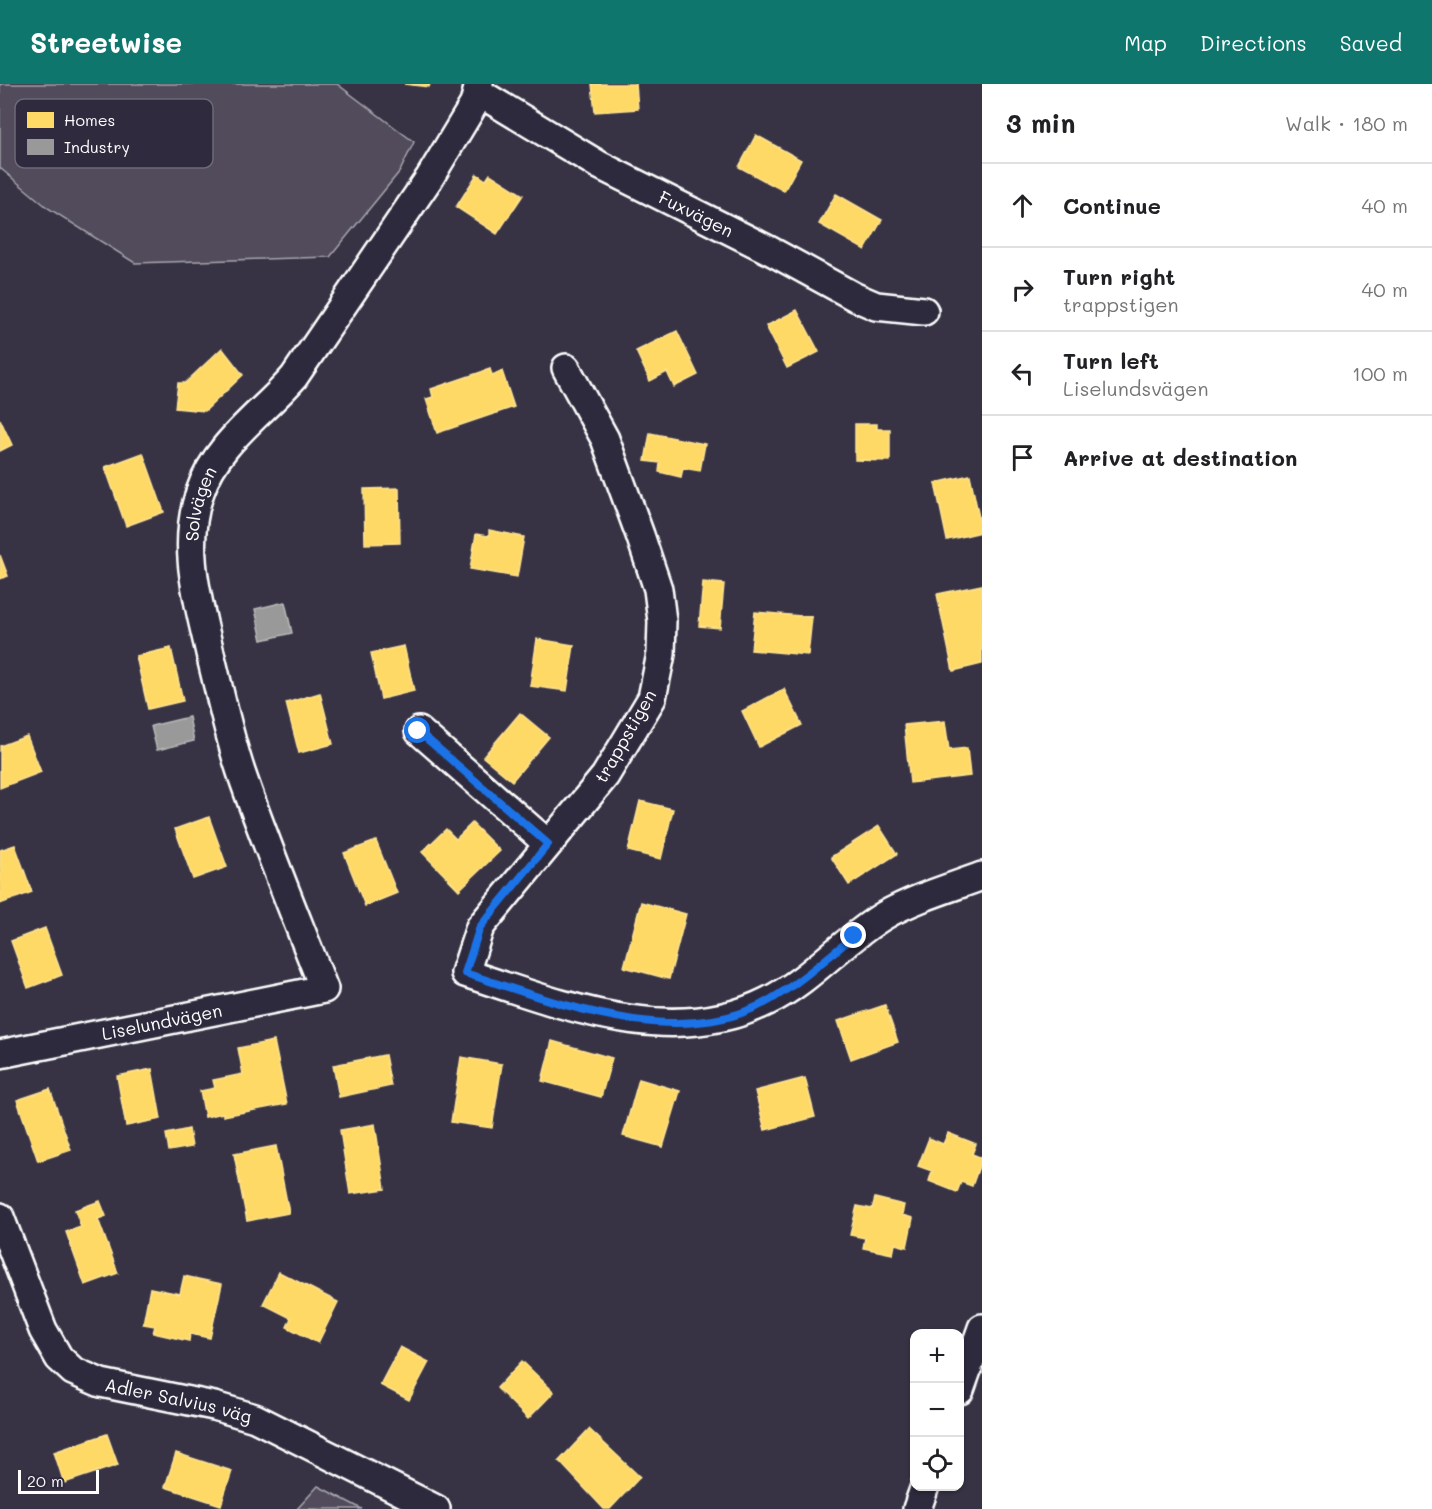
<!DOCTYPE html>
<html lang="en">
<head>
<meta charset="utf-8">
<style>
  body { margin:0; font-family:Mali,sans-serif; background:#f6f6f6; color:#202124 }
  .controls { position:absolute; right:18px; bottom:18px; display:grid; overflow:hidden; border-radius:12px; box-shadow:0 2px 4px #0004 }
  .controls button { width:54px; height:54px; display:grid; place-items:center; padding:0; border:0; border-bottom:2px solid #e0e0e0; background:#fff; color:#202124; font:30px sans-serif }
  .scale { position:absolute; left:18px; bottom:15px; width:81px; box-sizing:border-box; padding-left:6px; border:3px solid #fff; border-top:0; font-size:16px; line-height:21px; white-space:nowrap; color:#fff; -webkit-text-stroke:4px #2f2a3d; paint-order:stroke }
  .stop { position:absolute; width:18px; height:18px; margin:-14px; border:4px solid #1a73e8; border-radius:50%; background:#fff }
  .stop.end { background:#1a73e8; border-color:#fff; box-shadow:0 2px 6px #0008 }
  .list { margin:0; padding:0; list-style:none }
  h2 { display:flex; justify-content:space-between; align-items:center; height:78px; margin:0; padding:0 24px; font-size:26px }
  h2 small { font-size:20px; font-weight:400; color:#757577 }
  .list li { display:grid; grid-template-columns:39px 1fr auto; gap:18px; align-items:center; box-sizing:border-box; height:84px; padding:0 24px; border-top:2px solid #e0e0e0 }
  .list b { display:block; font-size:22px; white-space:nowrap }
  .list p { margin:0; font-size:20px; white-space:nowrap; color:#757577 }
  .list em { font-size:20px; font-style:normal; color:#757577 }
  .icon { flex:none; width:33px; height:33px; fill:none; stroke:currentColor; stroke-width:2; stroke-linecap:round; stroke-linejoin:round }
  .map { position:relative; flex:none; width:982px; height:1425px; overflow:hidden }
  header { display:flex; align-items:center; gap:36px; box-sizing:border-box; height:84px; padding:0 30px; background:#0f766e; color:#fff }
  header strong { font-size:28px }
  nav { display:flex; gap:33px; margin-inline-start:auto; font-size:21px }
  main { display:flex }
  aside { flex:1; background:#fff }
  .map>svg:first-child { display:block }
</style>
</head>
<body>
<header>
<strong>Streetwise</strong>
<nav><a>Map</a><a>Directions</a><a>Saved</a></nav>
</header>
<main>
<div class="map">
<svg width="982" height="1425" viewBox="0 0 982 1425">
  <rect width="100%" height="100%" fill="#373345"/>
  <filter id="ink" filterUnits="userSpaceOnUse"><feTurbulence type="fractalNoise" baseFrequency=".0167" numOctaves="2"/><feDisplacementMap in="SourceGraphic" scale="12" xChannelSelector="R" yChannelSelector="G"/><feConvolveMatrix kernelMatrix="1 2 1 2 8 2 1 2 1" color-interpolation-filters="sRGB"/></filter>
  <g filter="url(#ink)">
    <g fill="#514c5c" stroke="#a8a6ae" stroke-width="1.5">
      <polygon points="0,0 337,0 414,58 400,87 330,173 135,179 48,124 0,84"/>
      <polygon points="318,1402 362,1425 297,1425"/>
    </g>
    <g fill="#ffd966" stroke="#ffe494" stroke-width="1.5">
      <polygon points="404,0 430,0 429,3"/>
      <polygon points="592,0 636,0 638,25 595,28"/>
      <polygon points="756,51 801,76 784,107 739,83"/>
      <polygon points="477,90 486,96 490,90 523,111 497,150 456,123"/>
      <polygon points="836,110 882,136 865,166 819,140"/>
      <polygon points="797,226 819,268 787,284 766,242"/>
      <polygon points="677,247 698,291 674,303 667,288 650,297 636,267"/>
      <polygon points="222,264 243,291 205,327 175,324 178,299 185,299"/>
      <polygon points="490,285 492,291 502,287 514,323 437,349 426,315 433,313 431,305"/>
      <polygon points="0,335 12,361 0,367"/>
      <polygon points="855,340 877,340 877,345 890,345 890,377 855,376"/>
      <polygon points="650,349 705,360 700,387 683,384 681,393 659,388 660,379 645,377"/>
      <polygon points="143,369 164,428 126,442 105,383"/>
      <polygon points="970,391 982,448 947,456 935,399"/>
      <polygon points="399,404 400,459 365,460 364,405"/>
      <polygon points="489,446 524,453 517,493 470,485 476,450 489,452"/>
      <polygon points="0,471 8,492 0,495"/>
      <polygon points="703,498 724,500 720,544 699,542"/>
      <polygon points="982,501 982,580 953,587 937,510"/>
      <polygon points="755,528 812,533 808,571 751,566"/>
      <polygon points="537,555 574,561 567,607 530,602"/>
      <polygon points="404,562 414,607 381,615 371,569"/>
      <polygon points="171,564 183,617 148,625 136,572"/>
      <polygon points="784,605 802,641 759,663 742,627"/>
      <polygon points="320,609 333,660 299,669 286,619"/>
      <polygon points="520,629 549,653 512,697 483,673"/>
      <polygon points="945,637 949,666 967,664 970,692 910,699 904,641"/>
      <polygon points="27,652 41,688 0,704 0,662"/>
      <polygon points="640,717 673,725 661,775 628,767"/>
      <polygon points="209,733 227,783 193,795 175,745"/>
      <polygon points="472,739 500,767 459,806 422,768 446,745 456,755"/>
      <polygon points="879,742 897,770 849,801 831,773"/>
      <polygon points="376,757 397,809 365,822 344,769"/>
      <polygon points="15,761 32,808 0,820 0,766"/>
      <polygon points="641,818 686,830 669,895 624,883"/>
      <polygon points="45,844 62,891 28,904 11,857"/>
      <polygon points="885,921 898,958 851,975 838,937"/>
      <polygon points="274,957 287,1020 223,1032 223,1029 205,1033 200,1007 215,1004 213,996 243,990 238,964"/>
      <polygon points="552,957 612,974 601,1013 542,997"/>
      <polygon points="385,971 391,1002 339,1013 333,981"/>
      <polygon points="461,973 502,980 492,1044 451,1038"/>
      <polygon points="152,985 161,1035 126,1042 117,992"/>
      <polygon points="805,994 815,1033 765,1046 755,1007"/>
      <polygon points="639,995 680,1007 663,1063 623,1052"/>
      <polygon points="50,1005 71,1066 38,1077 17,1016"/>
      <polygon points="375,1040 385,1105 350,1110 340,1046"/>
      <polygon points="189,1045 192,1063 169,1067 166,1050"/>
      <polygon points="948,1049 976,1060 972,1070 982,1074 972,1102 961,1098 957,1108 929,1097 932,1087 918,1082 929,1054 943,1060"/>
      <polygon points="276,1062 289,1129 247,1137 234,1070"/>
      <polygon points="875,1114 904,1121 902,1131 913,1134 907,1163 895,1160 893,1170 863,1164 865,1154 850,1151 857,1122 872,1125"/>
      <polygon points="100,1117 106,1132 98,1135 118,1189 85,1201 66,1148 81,1143 75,1126"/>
      <polygon points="279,1188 338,1218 318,1259 287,1243 291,1234 263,1220"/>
      <polygon points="184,1192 222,1200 210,1254 190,1250 189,1257 153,1249 155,1242 143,1240 150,1204 180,1210"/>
      <polygon points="400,1263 429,1278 409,1316 380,1301"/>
      <polygon points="522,1277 554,1308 528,1335 497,1304"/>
      <polygon points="589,1345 640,1393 610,1425 604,1425 559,1377"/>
      <polygon points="107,1350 118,1381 64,1399 54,1368"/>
      <polygon points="176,1369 232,1387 221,1421 165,1403"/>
    </g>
    <g fill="#999" stroke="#b8b8b8" stroke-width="1.5">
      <polygon points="285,518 292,549 262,556 255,525"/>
      <polygon points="189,633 194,657 157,666 151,642"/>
    </g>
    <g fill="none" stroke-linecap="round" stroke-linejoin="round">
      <defs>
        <g id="minor">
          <path id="s1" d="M478 8 599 81 769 166 855 213 876 222 924 227"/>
          <path d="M566 284 605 355 640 451 658 505 662 537 661 570 652 614 605 692 480 843 465 889C560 920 671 966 768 917 811 896 844 855 885 831 915 814 950 804 982 792"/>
          <polyline points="419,647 548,760"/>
          <path id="s2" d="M0 970 324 905C296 833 266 761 241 688 228 649 220 609 210 569 198 516 181 462 200 408 216 359 262 330 294 293L430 93 474 20 479 0"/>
          <path id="s3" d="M0 1133 43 1246 59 1274 73 1287 101 1299 214 1322 255 1334 436 1425"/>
          <polyline points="960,1306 982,1244"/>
          <polyline points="917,1425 925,1402"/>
        </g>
      </defs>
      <use href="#minor" stroke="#fff" stroke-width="32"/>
      <use href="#minor" stroke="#2f2a3d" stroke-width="27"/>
    </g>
  </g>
  <g fill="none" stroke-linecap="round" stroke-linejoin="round" filter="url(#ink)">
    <path stroke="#1a73e8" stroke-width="8" d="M418 647 548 760 480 843 465 889C555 918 680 969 770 916 800 898 827 874 854 852"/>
  </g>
  <g text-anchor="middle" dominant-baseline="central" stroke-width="6" stroke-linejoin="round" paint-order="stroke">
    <g font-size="18" fill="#fff" stroke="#2f2a3d">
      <text stroke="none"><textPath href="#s1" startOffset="250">Fuxvägen</textPath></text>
      <text stroke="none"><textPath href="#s2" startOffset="838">Solvägen</textPath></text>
      <text transform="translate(625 652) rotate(-60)">trappstigen</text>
      <text stroke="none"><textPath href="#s2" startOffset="165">Liselundvägen</textPath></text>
      <text stroke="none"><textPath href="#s3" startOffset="282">Adler Salvius väg</textPath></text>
    </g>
  </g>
  <rect x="15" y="15" width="198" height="69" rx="9" fill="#2f2a3d" stroke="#6d6a77" stroke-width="1.5"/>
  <rect x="27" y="28" width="27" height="16" fill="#ffd966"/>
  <rect x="27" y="55" width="27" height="16" fill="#999"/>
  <g font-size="16" fill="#fff">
    <text x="64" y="42">Homes</text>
    <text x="64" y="69">Industry</text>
  </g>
</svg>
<div class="controls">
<button>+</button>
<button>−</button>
<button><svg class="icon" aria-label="locate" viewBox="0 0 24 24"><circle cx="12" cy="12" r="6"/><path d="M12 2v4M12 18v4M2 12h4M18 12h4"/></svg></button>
</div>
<div class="scale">20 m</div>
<div class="stop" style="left:418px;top:647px"></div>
<div class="stop end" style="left:854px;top:852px"></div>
</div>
<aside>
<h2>3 min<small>Walk · 180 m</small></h2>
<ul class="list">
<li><svg class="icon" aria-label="ahead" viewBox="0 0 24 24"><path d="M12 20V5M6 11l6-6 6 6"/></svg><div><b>Continue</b></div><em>40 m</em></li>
<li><svg class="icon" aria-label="right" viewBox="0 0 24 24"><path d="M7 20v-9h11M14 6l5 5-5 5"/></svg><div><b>Turn right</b><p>trappstigen</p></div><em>40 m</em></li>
<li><svg class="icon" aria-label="left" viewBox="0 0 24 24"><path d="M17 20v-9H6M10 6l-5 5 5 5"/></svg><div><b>Turn left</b><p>Liselundsvägen</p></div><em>100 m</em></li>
<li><svg class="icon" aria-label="arrive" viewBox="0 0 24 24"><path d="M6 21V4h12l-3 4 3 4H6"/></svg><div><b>Arrive at destination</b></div></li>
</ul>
</aside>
</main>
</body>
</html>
